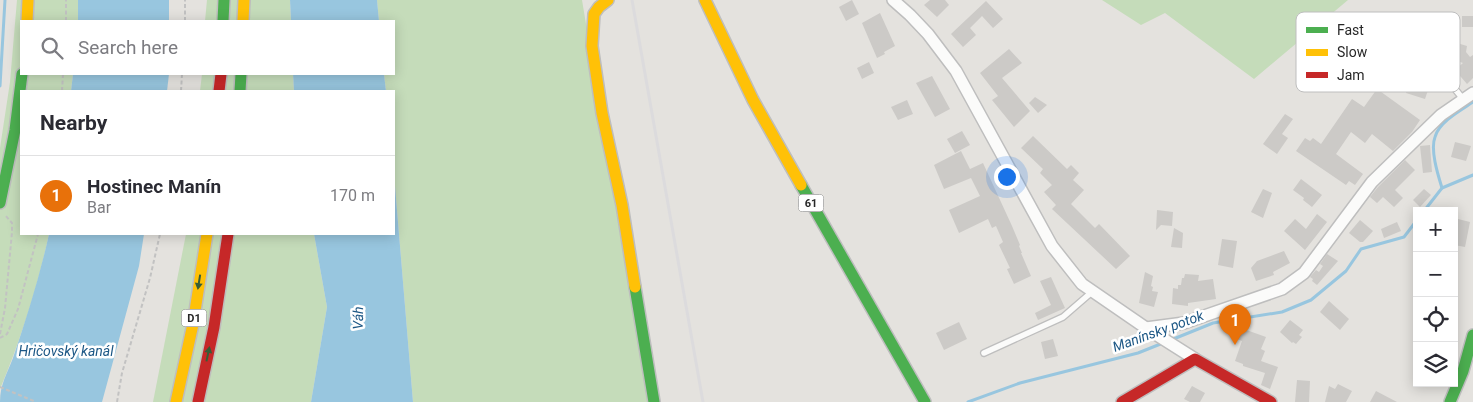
<!DOCTYPE html>
<html lang="en">
<head>
<meta charset="utf-8">
<style>
  body { margin:0; font-family:Roboto,sans-serif; background:#f2f2f3; color:#2b2b33 }
  .controls { position:absolute; right:15px; bottom:15px; display:grid; overflow:hidden; border-radius:0px; box-shadow:0 2px 12px #0003 }
  .controls button { width:45px; height:45px; display:grid; place-items:center; padding:0; border:0; border-bottom:1px solid #e1e1e2; background:#fff; color:#2b2b33; font:25px sans-serif }
  .you { position:absolute; left:1006px; top:176px; width:18px; height:18px; margin:-12px; border:4px solid #fff; border-radius:50%; background:#1a73e8; box-shadow:0 0 0 8px #1a73e833 }
  .badge { display:grid; place-items:center; width:32px; height:32px; border-radius:50%; background:#ea580c; color:#fff; font-size:16px; font-weight:700 }
  .pin { position:absolute; translate:-50% -41px; filter:drop-shadow(0 1px 2px #0008) }
  .pin::after { content:''; position:absolute; top:26px; width:18px; height:15px; background:inherit; clip-path:polygon(0 0,100% 0,50% 100%) }
  .list { margin:0; padding:0; list-style:none }
  h2 { display:flex; justify-content:space-between; align-items:center; height:65px; margin:0; padding:0 20px; font-size:21px }
  h2 small { font-size:16px; font-weight:400; color:#7c7c81 }
  .list li { display:grid; grid-template-columns:32px 1fr auto; gap:15px; align-items:center; box-sizing:border-box; height:80px; padding:0 20px; border-top:1px solid #e1e1e2 }
  .list b { display:block; font-size:19px; white-space:nowrap }
  .list p { margin:0; font-size:16px; white-space:nowrap; color:#7c7c81 }
  .list em { font-size:16px; font-style:normal; color:#7c7c81 }
  .icon { flex:none; width:28px; height:28px; fill:none; stroke:currentColor; stroke-width:2; stroke-linecap:round; stroke-linejoin:round }
  .map { position:relative; flex:none; width:1473px; height:402px; overflow:hidden }
  .search { position:absolute; background:#fff; box-shadow:0 2px 12px #0003; left:20px; top:20px; width:375px; height:55px; display:flex; align-items:center; gap:12px; box-sizing:border-box; padding:0 18px; border-radius:0px; color:#7c7c81; font-size:19px }
  .panel { position:absolute; background:#fff; box-shadow:0 2px 12px #0003; left:20px; top:90px; width:375px; height:145px; border-radius:0px }
  .map>svg:first-child { display:block }
</style>
</head>
<body>
<div class="map">
<svg width="1473" height="402" viewBox="0 0 1473 402">
  <rect width="100%" height="100%" fill="#e4e2de"/>
  <g fill="#c5dcba">
    <path d="M17 0H78V21H21V74H73L71 91H21V234H49C38 286 21 339 0 389V148L10 82Z"/>
    <polygon points="207,0 290,0 291,21 205,21"/>
    <polygon points="377,0 582,0 649,402 413,402 394,174 394,91 386,91 384,74 394,74 394,21 379,21"/>
    <polygon points="1102,0 1348,0 1254,79 1165,13 1141,25"/>
    <polygon points="202,74 293,74 294,91 200,91"/>
    <polygon points="186,234 314,234 327,307 311,402 153,402"/>
  </g>
  <g fill="#98c6df">
    <rect x="78" y="0" width="91" height="21"/>
    <polygon points="290,0 377,0 379,21 291,21"/>
    <polygon points="73,74 169,74 167,91 71,91"/>
    <polygon points="293,74 384,74 386,91 294,91"/>
    <polygon points="394,174 413,402 311,402 327,307 314,234 394,234"/>
    <path d="M49 234H144L139 266 102 402H0C0 384 7 374 13 358 27 317 40 275 49 234Z"/>
  </g>
  <g fill="none" stroke-linecap="round" stroke-linejoin="round">
    <g stroke="#98c6df" stroke-width="3">
      <polyline points="0,86 5,0"/>
      <path d="M1442 188C1438 175 1430 150 1435 137 1439 122 1461 110 1473 102"/>
      <polyline points="1424,211 1442,188 1473,175"/>
      <polyline points="1171,340 1213,323 1282,312 1311,300 1346,271 1361,249 1404,237 1417,220"/>
      <polyline points="968,402 1020,383 1138,353 1163,343"/>
    </g>
  </g>
  <g fill="#cccac7">
    <polygon points="852,0 859,14 846,21 839,7"/>
    <polygon points="930,0 945,0 949,5 937,17 924,5"/>
    <polygon points="986,1 1003,19 993,28 982,16 970,28 976,35 963,47 951,34"/>
    <polygon points="880,13 895,46 884,52 885,54 877,58 862,23"/>
    <rect x="1462" y="16" width="11" height="11"/>
    <polygon points="1429,40 1437,42 1427,83 1430,84 1425,99 1406,93 1411,78 1418,80"/>
    <polygon points="1457,43 1467,46 1466,52 1470,57 1473,55 1473,78 1467,84 1455,70 1463,63 1452,59"/>
    <polygon points="1009,49 1022,63 1002,78 1030,111 1014,127 992,100 998,96 980,73"/>
    <polygon points="869,62 874,73 862,79 857,68"/>
    <polygon points="932,76 950,109 935,117 916,83"/>
    <polygon points="1377,89 1420,120 1412,132 1393,151 1372,134 1365,143 1351,132 1336,154 1363,174 1355,185 1349,181 1346,185 1296,151 1305,138 1310,141 1313,138 1321,144 1352,99 1364,107"/>
    <polygon points="1035,97 1047,105 1038,113 1029,103"/>
    <polygon points="907,100 913,114 898,120 891,107"/>
    <polygon points="1285,114 1293,119 1282,134 1288,138 1277,154 1263,144"/>
    <polygon points="962,131 970,145 955,153 947,139"/>
    <polygon points="1033,136 1067,169 1071,165 1079,173 1073,180 1084,190 1071,204 1095,228 1099,224 1130,256 1116,269 1052,209 1056,205 1044,192 1052,185 1040,173 1043,169 1021,148"/>
    <polygon points="1455,142 1471,146 1466,161 1451,157"/>
    <polygon points="1430,145 1432,172 1423,173 1420,146"/>
    <polygon points="961,151 970,169 983,163 1012,226 1020,245 1019,246 1022,253 1021,253 1031,276 1014,284 1007,269 1010,268 999,245 1003,242 996,226 992,228 988,219 959,233 949,210 980,196 971,178 944,189 934,165"/>
    <polygon points="1405,160 1415,170 1395,190 1403,198 1394,207 1383,197 1377,203 1370,197 1378,187"/>
    <polygon points="1301,179 1322,195 1312,207 1303,200 1304,198 1293,190"/>
    <polygon points="1263,189 1272,193 1263,218 1251,212"/>
    <polygon points="1424,189 1431,195 1420,207 1413,200"/>
    <polygon points="1157,210 1173,212 1172,226 1161,225 1156,230"/>
    <polygon points="1317,214 1327,222 1305,250 1284,231 1295,219 1306,229"/>
    <polygon points="1454,218 1470,222 1465,247 1454,245"/>
    <polygon points="1360,220 1373,231 1363,242 1360,242 1349,233"/>
    <polygon points="1397,222 1401,231 1384,238 1381,229"/>
    <polygon points="1174,228 1183,233 1182,248 1171,247"/>
    <polygon points="1222,239 1237,241 1233,268 1218,265"/>
    <polygon points="1284,251 1290,263 1273,272 1274,275 1256,281 1251,268 1257,261"/>
    <polygon points="1327,254 1338,261 1317,285 1312,281 1313,279 1310,277 1316,270 1319,272 1323,266 1320,264"/>
    <polygon points="1145,272 1153,276 1151,286 1153,287 1152,291 1158,292 1154,307 1139,303"/>
    <polygon points="1185,274 1199,275 1198,281 1213,279 1216,299 1188,303 1188,306 1172,304 1173,288 1178,289 1178,285 1181,285 1182,278 1184,278"/>
    <polygon points="1051,277 1065,308 1038,320 1035,313 1051,305 1040,281"/>
    <polygon points="1329,301 1349,319 1340,330 1320,312"/>
    <polygon points="1290,320 1303,330 1299,335 1302,337 1296,344 1293,342 1292,343 1280,332"/>
    <polygon points="959,322 967,339 944,350 936,333"/>
    <polygon points="1238,327 1266,337 1261,349 1265,351 1261,361 1278,367 1270,389 1261,385 1265,373 1243,366 1243,364 1235,361 1242,341 1234,338"/>
    <polygon points="1053,339 1058,356 1045,359 1041,342"/>
    <polygon points="1297,380 1310,381 1309,402 1295,402"/>
    <polygon points="1338,384 1352,391 1346,402 1325,402 1329,386 1335,389"/>
    <polygon points="1192,386 1205,393 1200,402 1190,402 1184,399"/>
    <polygon points="1376,391 1397,402 1370,402"/>
  </g>
  <g fill="none" stroke-linecap="round" stroke-linejoin="round">
    <defs>
      <g id="lane">
        <polyline points="1451,84 1463,99"/>
        <polyline points="984,353 1063,317 1093,291"/>
      </g>
      <g id="street">
        <polyline points="893,0 910,15 928,34 956,71 1052,246 1082,284 1146,328 1195,359"/>
        <polyline points="1146,328 1184,323 1282,289 1304,273 1372,182 1441,115 1473,93"/>
      </g>
      <g id="fast">
        <polyline points="223,21 224,0"/>
        <polyline points="240,91 241,74"/>
        <polyline points="801,185 925,402"/>
        <polyline points="0,203 15,130 22,74"/>
        <polyline points="635,287 654,402"/>
        <polyline points="1450,402 1463,371 1473,335"/>
      </g>
      <g id="slow">
        <polyline points="608,0 599,7 594,14 592,46 602,113 622,205 635,287"/>
        <polyline points="705,0 753,100 801,185"/>
        <polyline points="27,21 28,0"/>
        <polyline points="243,21 244,0"/>
        <polyline points="176,402 193,324 207,234"/>
      </g>
      <g id="jam">
        <polyline points="219,91 221,74"/>
        <polyline points="1122,402 1195,359 1271,402"/>
      </g>
    </defs>
    <use href="#lane" stroke="#bebebe" stroke-width="8"/>
    <use href="#street" stroke="#bebebe" stroke-width="14"/>
    <use href="#fast" stroke="#bebebe" stroke-width="14"/>
    <use href="#slow" stroke="#bebebe" stroke-width="14"/>
    <use href="#jam" stroke="#bebebe" stroke-width="14"/>
    <g stroke="#c2c2c2" stroke-width="2" stroke-dasharray="4 2.5" stroke-linecap="butt">
      <polyline points="66,21 66,0"/>
      <polyline points="185,21 185,0"/>
      <polyline points="62,91 63,74"/>
      <polyline points="181,91 182,74"/>
      <polyline points="0,334 5,308 12,232 12,223 5,215"/>
      <polyline points="0,338 7,334 18,309 38,234"/>
      <polyline points="0,387 36,402"/>
      <polyline points="117,402 122,373 150,278 160,234"/>
    </g>
    <use href="#lane" stroke="#fbfbfa" stroke-width="5.5"/>
    <use href="#street" stroke="#fbfbfa" stroke-width="11"/>
    <use href="#fast" stroke="#4caf50" stroke-width="11"/>
    <use href="#slow" stroke="#ffc107" stroke-width="11"/>
    <use href="#jam" stroke="#c62828" stroke-width="11"/>
    <polyline stroke="#dcdbdd" stroke-width="3" points="632,0 703,402"/>
    <defs>
      <polyline id="jam-bridge" points="198,402 214,327 228,234"/>
    </defs>
    <use href="#jam-bridge" stroke="#bebdbc" stroke-width="14" stroke-linecap="butt"/>
    <use href="#jam-bridge" stroke="#c62828" stroke-width="11"/>
  </g>
  <defs><path id="oneway-solid" d="M-6-.8H1V-3.2L6.5 0L1 3.2V.8H-6Z" transform="scale(1.25)"/></defs>
  <g fill="#365d37">
    <use href="#oneway-solid" transform="translate(199 282) rotate(99)"/>
    <use href="#oneway-solid" transform="translate(208 354) rotate(-78)"/>
  </g>
  <g text-anchor="middle" dominant-baseline="central" stroke-width="5" stroke-linejoin="round" paint-order="stroke">
    <g fill="#fff" stroke="#686868" stroke-width="1">
      <rect x="798.5" y="194.5" width="25" height="17" rx="4"/>
      <rect x="181.5" y="309.5" width="25" height="17" rx="4"/>
    </g>
    <g font-size="11" font-weight="bold" fill="#272727">
      <text x="811" y="203">61</text>
      <text x="194" y="318">D1</text>
    </g>
    <g font-size="14" font-style="italic" fill="#1c5785" stroke="#fff">
      <text transform="translate(358 318) rotate(-89)">Váh</text>
      <text transform="translate(1158 331) rotate(-20)">Manínsky potok</text>
      <text x="66" y="351">Hričovský kanál</text>
    </g>
  </g>
  <rect x="1296" y="12" width="164" height="80" rx="8" fill="#fff" stroke="#bebebe" stroke-width="1"/>
  <rect x="1306" y="27" width="22" height="6" fill="#4caf50"/>
  <rect x="1306" y="49" width="22" height="7" fill="#ffc107"/>
  <rect x="1306" y="72" width="22" height="6" fill="#c62828"/>
  <g font-size="14" fill="#272727">
    <text x="1337" y="35">Fast</text>
    <text x="1337" y="57">Slow</text>
    <text x="1337" y="80">Jam</text>
  </g>
</svg>
<div class="controls">
<button>+</button>
<button>−</button>
<button><svg class="icon" aria-label="locate" viewBox="0 0 24 24"><circle cx="12" cy="12" r="6"/><path d="M12 2v4M12 18v4M2 12h4M18 12h4"/></svg></button>
<button><svg class="icon" aria-label="layers" viewBox="0 0 24 24"><path d="M12 4l9 5-9 5-9-5zM3 14l9 5 9-5"/></svg></button>
</div>
<div class="you"></div>
<div class="pin badge" style="left:1235px;top:345px;background:#e8710a">1</div>
<div class="search"><svg class="icon" aria-label="search" viewBox="0 0 24 24"><circle cx="10" cy="10" r="6"/><path d="M15 15l6 6"/></svg>Search here</div>
<section class="panel">
<h2>Nearby<small></small></h2>
<ul class="list">
<li><span class="badge" style="background:#e8710a">1</span><div><b>Hostinec Manín</b><p>Bar</p></div><em>170 m</em></li>
</ul>
</section>
</div>
</body>
</html>
